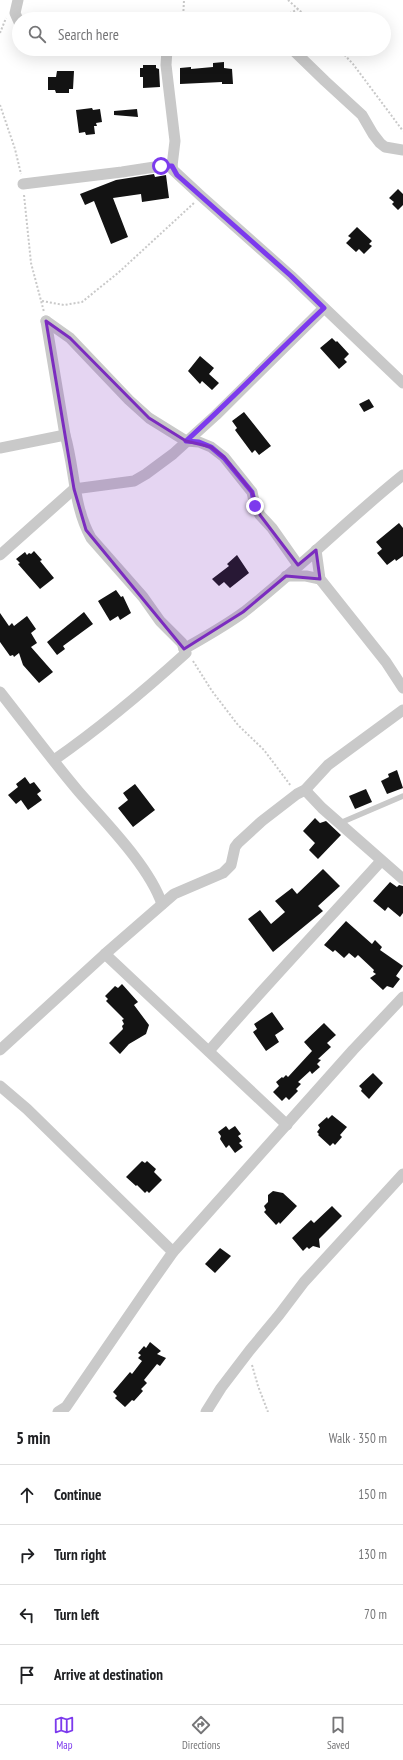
<!DOCTYPE html>
<html lang="en">
<head>
<meta charset="utf-8">
<style>
  body { margin:0; font-family:"PT Sans Narrow",sans-serif; background:#f2f2f2; color:#202124 }
  .stop { position:absolute; width:12px; height:12px; margin:-9px; border:3px solid #7c3aed; border-radius:50%; background:#fff }
  .stop.end { background:#7c3aed; border-color:#fff; box-shadow:0 1px 4px #0008 }
  .list { margin:0; padding:0; list-style:none }
  h2 { display:flex; justify-content:space-between; align-items:center; height:52px; margin:0; padding:0 16px; font-size:17px }
  h2 small { font-size:13px; font-weight:400; color:#757577 }
  .list li { display:grid; grid-template-columns:26px 1fr auto; gap:12px; align-items:center; box-sizing:border-box; height:60px; padding:0 16px; border-top:1px solid #e0e0e0 }
  .list b { display:block; font-size:15px; white-space:nowrap }
  .list em { font-size:13px; font-style:normal; color:#757577 }
  .icon { flex:none; width:22px; height:22px; fill:none; stroke:currentColor; stroke-width:2; stroke-linecap:round; stroke-linejoin:round }
  .map { position:relative; flex:none; width:403px; height:1412px; overflow:hidden }
  .search { position:absolute; background:#fff; box-shadow:0 4px 16px #0002; left:12px; right:12px; top:12px; height:44px; display:flex; align-items:center; gap:10px; box-sizing:border-box; padding:0 14px; border-radius:22px; color:#757577; font-size:15px }
  .sheet { height:292px; background:#fff }
  nav { display:flex; justify-content:space-around; align-items:center; box-sizing:border-box; height:56px; border-top:1px solid #e0e0e0; background:#fff; font-size:11px; color:#757577 }
  nav a { display:grid; justify-items:center; gap:2px }
  nav .on { color:#7c3aed }
  .map>svg:first-child { display:block }
</style>
</head>
<body>
<div class="map">
<svg width="403" height="1412" viewBox="0 0 403 1412">
  <rect width="100%" height="100%" fill="#fff"/>
  <g fill="#131313">
    <polygon points="224,62 224,68 232,69 233,84 222,84 222,82 180,84 180,68 191,67 191,69 213,67 213,63"/>
    <polygon points="143,65 156,65 156,68 159,69 160,87 143,88 143,77 140,77 140,68 143,68"/>
    <polygon points="57,71 74,71 73,89 69,89 69,93 56,93 55,90 48,90 48,77 56,77"/>
    <polygon points="92,108 93,110 100,109 102,122 96,123 97,126 94,126 95,134 86,135 85,132 79,133 76,110"/>
    <polygon points="137,109 138,117 114,115 114,111"/>
    <polygon points="154,174 155,177 166,175 169,198 142,202 141,194 113,198 128,237 111,244 94,201 85,205 80,194 116,180"/>
    <polygon points="398,189 403,194 403,205 398,210 392,204 394,202 389,198"/>
    <polygon points="357,227 372,241 369,244 372,246 364,254 359,249 356,252 346,243 351,238 348,236"/>
    <polygon points="332,338 336,342 337,341 349,354 344,359 347,362 339,369 320,348"/>
    <polygon points="200,356 214,368 209,374 219,383 212,390 202,381 200,384 188,371"/>
    <polygon points="369,399 374,407 364,412 359,404"/>
    <polygon points="244,412 271,446 259,455 255,450 252,453 235,430 237,428 232,421"/>
    <polygon points="399,523 403,528 403,556 396,561 395,559 387,565 377,553 382,549 376,542"/>
    <polygon points="34,551 42,560 40,561 54,578 40,589 18,564 20,563 16,559 25,552 27,555 29,553 31,554"/>
    <polygon points="237,555 249,573 230,588 224,582 219,586 212,579 229,566 227,564"/>
    <polygon points="116,590 121,597 123,596 131,613 120,620 118,616 110,621 98,601"/>
    <polygon points="84,612 93,624 63,646 65,649 57,655 47,642"/>
    <polygon points="0,613 9,626 12,623 14,626 27,616 36,629 31,633 37,643 31,647 53,672 39,683 23,665 19,653 14,657 13,655 10,656 0,642"/>
    <polygon points="397,770 403,788 387,794 381,781 389,777 388,774"/>
    <polygon points="25,777 30,784 34,782 41,791 37,794 42,800 28,810 21,800 16,804 8,795 18,787 16,784"/>
    <polygon points="135,784 155,810 133,827 118,808 128,800 123,793"/>
    <polygon points="366,789 372,802 355,809 349,796"/>
    <polygon points="315,818 320,823 326,821 341,835 318,859 309,850 315,843 303,831"/>
    <polygon points="323,869 340,886 318,906 323,911 273,952 248,919 260,910 271,924 285,912 275,901 292,888 297,894"/>
    <polygon points="390,882 397,887 399,885 403,886 403,913 400,917 388,907 385,911 373,901"/>
    <polygon points="346,921 372,944 375,940 382,947 380,950 403,966 396,976 400,979 393,988 387,986 383,990 370,978 376,974 373,972 374,970 358,955 355,958 349,953 344,958 335,950 333,952 324,945"/>
    <polygon points="122,984 138,1002 134,1005 149,1025 146,1034 129,1044 120,1054 109,1043 123,1029 122,1026 124,1024 122,1020 124,1019 106,1001 108,999 105,996 115,986 118,988"/>
    <polygon points="272,1012 284,1029 275,1035 279,1042 266,1051 253,1032 257,1029 254,1024"/>
    <polygon points="324,1023 336,1035 327,1043 331,1047 318,1059 321,1060 317,1064 320,1067 312,1074 310,1071 298,1082 301,1084 296,1089 298,1091 289,1100 286,1097 282,1101 273,1092 279,1086 276,1082 282,1077 283,1078 286,1075 288,1077 312,1051 304,1042"/>
    <polygon points="373,1073 383,1083 369,1099 361,1091 362,1089 359,1086"/>
    <polygon points="332,1115 347,1127 340,1135 342,1137 335,1145 333,1143 330,1146 318,1135 319,1134 317,1132 320,1128 318,1125 327,1117 328,1119"/>
    <polygon points="226,1126 229,1130 235,1126 241,1134 238,1136 242,1141 239,1143 243,1147 235,1153 229,1145 226,1148 220,1139 221,1136 218,1132"/>
    <polygon points="142,1161 145,1163 147,1161 156,1169 154,1172 162,1180 149,1193 147,1191 145,1193 137,1185 136,1186 126,1177"/>
    <polygon points="273,1191 283,1193 297,1206 280,1224 279,1222 276,1225 264,1212 266,1210 264,1206 268,1202 268,1195"/>
    <polygon points="332,1206 342,1216 319,1239 320,1248 313,1246 309,1249 307,1247 303,1251 292,1238 311,1220 314,1223"/>
    <polygon points="220,1248 231,1256 215,1273 205,1264"/>
    <polygon points="150,1342 161,1351 157,1354 166,1358 160,1366 157,1364 144,1380 147,1383 141,1389 143,1391 134,1401 132,1400 125,1407 115,1398 117,1396 113,1392 130,1372 132,1374 142,1361 138,1358 141,1355 138,1353 144,1346 146,1348"/>
  </g>
  <g fill="none" stroke-linecap="round" stroke-linejoin="round">
    <g stroke="#c9c9c9" stroke-width="2" stroke-dasharray="2 2" stroke-linecap="butt">
      <polyline points="288,0 309,19"/>
      <polyline points="183,19 184,0"/>
      <polyline points="279,19 298,9"/>
      <polyline points="0,33 6,18"/>
      <polyline points="339,49 353,64 403,131"/>
      <polyline points="0,105 15,149 21,174"/>
      <polyline points="24,195 31,263 44,312"/>
      <polyline points="42,301 64,305 82,302 118,273 194,203"/>
      <polyline points="193,661 212,691 238,725 264,750 291,786"/>
      <polyline points="252,1365 258,1386 268,1412"/>
    </g>
    <polyline stroke="#c9c9c9" stroke-width="5.5" points="340,823 403,796"/>
    <g stroke="#c9c9c9" stroke-width="11">
      <polyline points="18,0 15,13 19,22"/>
      <polyline points="167,49 166,65 175,141 172,166 173,170 201,196 291,276 403,383"/>
      <polyline points="292,49 325,81 362,115 373,134 380,143 385,147 403,150"/>
      <polyline points="23,184 122,172 161,166 172,166"/>
      <path d="M46 321 65 435C75 469 73 506 91 538L143 597 160 621 182 643 184 649"/>
      <polyline points="46,321 70,338 129,400 149,418 186,441 199,442 211,447 224,457 252,492 255,506 260,515 272,528 298,565"/>
      <polyline points="0,448 65,435"/>
      <polyline points="316,550 320,579 386,662 403,688"/>
      <polyline points="0,555 74,489 134,481 146,474 173,454 216,415 324,308"/>
      <polyline points="286,576 306,576 320,579"/>
      <path d="M0 692C26 725 52 760 79 792 106 823 149 866 162 904"/>
      <path d="M54 760C100 728 144 691 186 653L184 649C205 637 225 626 244 612 299 569 348 519 403 475"/>
      <polyline points="305,790 322,808 403,879"/>
      <polyline points="105,954 287,1125"/>
      <polyline points="0,1050 105,954 174,894 223,873 231,865 235,847 238,843 262,821 297,794 305,790 328,765 403,710"/>
      <path d="M209 1051C265 986 324 924 381 861"/>
      <polyline points="0,1086 27,1109 173,1252"/>
      <polyline points="58,1412 66,1407 79,1388 147,1289 173,1252 353,1050 403,997"/>
      <polyline points="206,1412 221,1388 250,1350 279,1315 304,1282 403,1174"/>
    </g>
  </g>
  <g fill="none" stroke-linecap="round" stroke-linejoin="round">
    <path stroke="#7c3aed" stroke-width="5" d="M161 166H172L177 175 291 276 324 308C277 352 233 398 186 441L199 442 211 447 224 458 252 492 255 506"/>
  </g>
  <path fill="#7b2cbf" fill-opacity="0.2" stroke="#7b2cbf" stroke-width="3" stroke-linejoin="round" d="M46 321 70 338 149 418 186 441 211 447 224 457 252 492 260 515 298 565 316 550 320 579 286 576 243 612 184 649 86 530 74 489Z"/>
</svg>
<div class="stop" style="left:161px;top:166px"></div>
<div class="stop end" style="left:255px;top:506px"></div>
<div class="search"><svg class="icon" aria-label="search" viewBox="0 0 24 24"><circle cx="10" cy="10" r="6"/><path d="M15 15l6 6"/></svg>Search here</div>
</div>
<section class="sheet">
<h2>5 min<small>Walk · 350 m</small></h2>
<ul class="list">
<li><svg class="icon" aria-label="ahead" viewBox="0 0 24 24"><path d="M12 20V5M6 11l6-6 6 6"/></svg><div><b>Continue</b></div><em>150 m</em></li>
<li><svg class="icon" aria-label="right" viewBox="0 0 24 24"><path d="M7 20v-9h11M14 6l5 5-5 5"/></svg><div><b>Turn right</b></div><em>130 m</em></li>
<li><svg class="icon" aria-label="left" viewBox="0 0 24 24"><path d="M17 20v-9H6M10 6l-5 5 5 5"/></svg><div><b>Turn left</b></div><em>70 m</em></li>
<li><svg class="icon" aria-label="arrive" viewBox="0 0 24 24"><path d="M6 21V4h12l-3 4 3 4H6"/></svg><div><b>Arrive at destination</b></div></li>
</ul>
</section>
<nav>
<a class="on"><svg class="icon" aria-label="map" viewBox="0 0 24 24"><path d="M3 6l6-2 6 2 6-2v14l-6 2-6-2-6 2zM9 4v14M15 6v14"/></svg>Map</a>
<a><svg class="icon" aria-label="directions" viewBox="0 0 24 24"><path d="M12 3l9 9-9 9-9-9zM9 14v-3h6M13 9l2 2-2 2"/></svg>Directions</a>
<a><svg class="icon" aria-label="saved" viewBox="0 0 24 24"><path d="M7 4h10v16l-5-4-5 4z"/></svg>Saved</a>
</nav>
</body>
</html>
